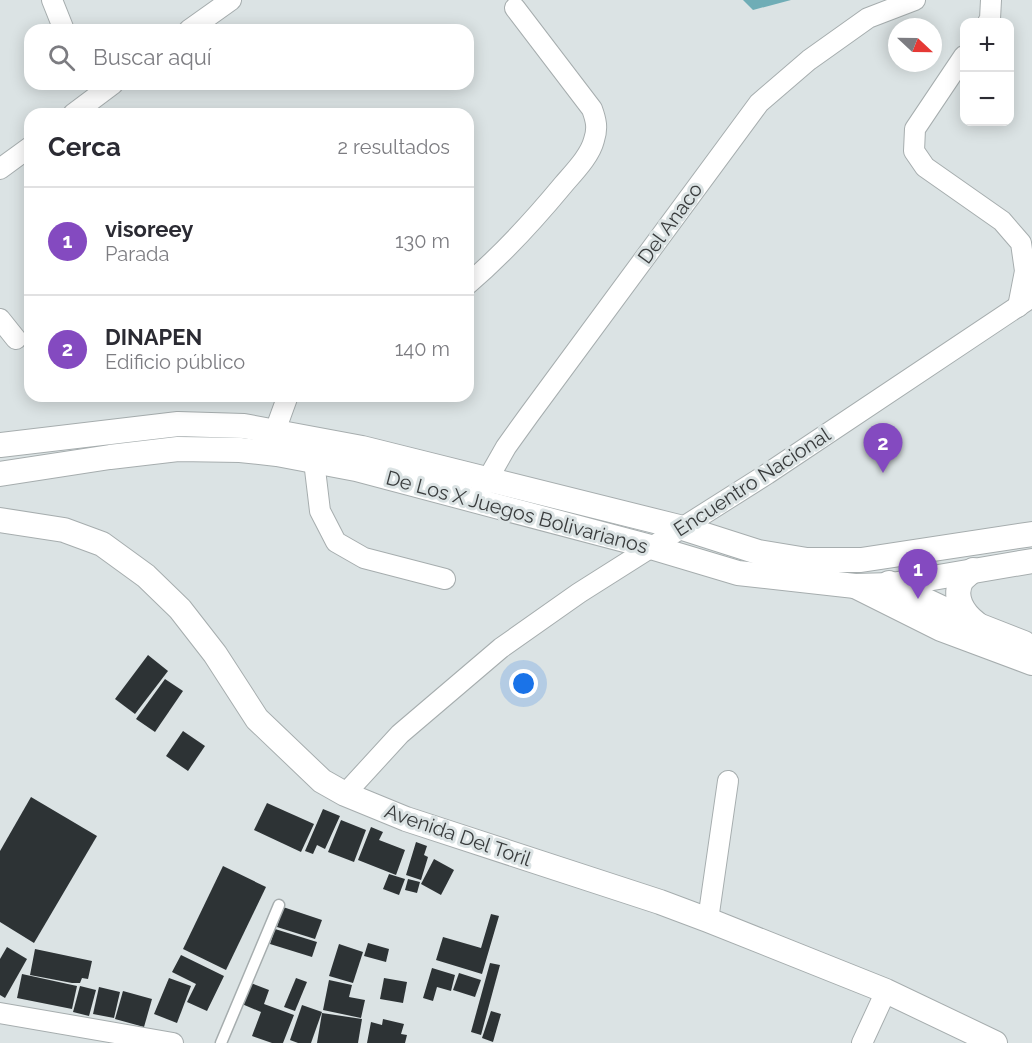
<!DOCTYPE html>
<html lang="es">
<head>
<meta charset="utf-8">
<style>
  body { margin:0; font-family:Raleway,sans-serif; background:#f2f2f3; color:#2b2b33 }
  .controls { position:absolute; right:18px; top:18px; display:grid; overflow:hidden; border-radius:12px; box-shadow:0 3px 15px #0003 }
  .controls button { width:54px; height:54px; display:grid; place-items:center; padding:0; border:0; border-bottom:2px solid #e1e1e2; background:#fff; color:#2b2b33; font:30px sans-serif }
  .compass { position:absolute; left:888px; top:18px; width:54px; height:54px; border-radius:50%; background:#fff; box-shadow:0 3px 15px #0003; rotate:112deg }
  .you { position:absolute; left:524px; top:684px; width:21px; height:21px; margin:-15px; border:4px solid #fff; border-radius:50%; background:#1a73e8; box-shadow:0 0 0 9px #1a73e833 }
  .badge { display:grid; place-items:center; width:39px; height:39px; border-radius:50%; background:#844ac0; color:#fff; font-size:20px; font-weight:700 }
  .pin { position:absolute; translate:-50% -50px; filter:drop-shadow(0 2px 3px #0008) }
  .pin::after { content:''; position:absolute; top:32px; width:21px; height:18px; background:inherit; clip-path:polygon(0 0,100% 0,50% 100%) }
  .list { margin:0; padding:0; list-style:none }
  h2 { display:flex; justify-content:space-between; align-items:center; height:78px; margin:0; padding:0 24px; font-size:26px }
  h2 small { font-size:20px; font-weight:400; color:#7c7c81 }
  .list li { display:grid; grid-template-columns:39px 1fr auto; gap:18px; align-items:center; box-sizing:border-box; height:108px; padding:0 24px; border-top:2px solid #e1e1e2 }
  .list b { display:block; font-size:22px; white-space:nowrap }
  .list p { margin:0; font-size:20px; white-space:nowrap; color:#7c7c81 }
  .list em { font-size:20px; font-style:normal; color:#7c7c81 }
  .icon { flex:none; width:33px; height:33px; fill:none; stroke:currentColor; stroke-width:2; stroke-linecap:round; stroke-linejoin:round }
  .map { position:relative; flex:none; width:1032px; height:1043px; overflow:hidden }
  .search { position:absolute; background:#fff; box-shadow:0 3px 15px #0003; left:24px; top:24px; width:450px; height:66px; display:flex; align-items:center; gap:15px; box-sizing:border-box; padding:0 21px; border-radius:18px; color:#7c7c81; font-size:22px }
  .panel { position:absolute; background:#fff; box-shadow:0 3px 15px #0003; left:24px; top:108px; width:450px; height:294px; border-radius:18px }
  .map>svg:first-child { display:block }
</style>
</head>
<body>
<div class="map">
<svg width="1032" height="1043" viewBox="0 0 1032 1043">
  <rect width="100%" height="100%" fill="#dbe3e4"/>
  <polygon fill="#6fadb6" points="743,0 791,0 753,10"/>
  <g fill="#2d3335">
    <polygon points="148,655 168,671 135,714 115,699"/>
    <polygon points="165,679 183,691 155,732 136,719"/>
    <polygon points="183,731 205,746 188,771 166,756"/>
    <polygon points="31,797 97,836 34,943 0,922 0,851"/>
    <polygon points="267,803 314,824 301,852 254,830"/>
    <polygon points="323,809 340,816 325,849 317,845 313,854 305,851"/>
    <polygon points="341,820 366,830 354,862 328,852"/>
    <polygon points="371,827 383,832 379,840 405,850 396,875 358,860"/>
    <polygon points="416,842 427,846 424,855 428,857 421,880 406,875"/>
    <polygon points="434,859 454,870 441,895 421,884"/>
    <polygon points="223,866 266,887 226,970 183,949"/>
    <polygon points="389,874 405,879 399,895 383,889"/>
    <polygon points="408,879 420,882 417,893 405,890"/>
    <polygon points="283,907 322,920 315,939 277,927"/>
    <polygon points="491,914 499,916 482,974 436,960 443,937 481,948"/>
    <polygon points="275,929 317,942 312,957 270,944"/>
    <polygon points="368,943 389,949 386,962 364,956"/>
    <polygon points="339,944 363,952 353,983 329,976"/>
    <polygon points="7,947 27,959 5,998 0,995 0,959"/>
    <polygon points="35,949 92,961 88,979 82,978 80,983 72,983 30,975"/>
    <polygon points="181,955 224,976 207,1011 187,1002 196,984 172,972"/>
    <polygon points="490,963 500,965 481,1035 471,1032"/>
    <polygon points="432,968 455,975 451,991 437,987 433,1001 423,998"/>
    <polygon points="459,973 481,980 475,997 453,990"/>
    <polygon points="22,974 77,986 72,1009 17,998"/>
    <polygon points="169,978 191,986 177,1023 154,1014"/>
    <polygon points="296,978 307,982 295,1011 284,1007"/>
    <polygon points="384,978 407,982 403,1003 380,999"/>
    <polygon points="329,980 352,985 349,997 365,1000 361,1018 323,1010"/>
    <polygon points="251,983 269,990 264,1004 294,1015 283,1043 272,1043 252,1036 261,1012 242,1004"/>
    <polygon points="80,986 96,990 89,1016 73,1012"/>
    <polygon points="99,987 120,992 114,1018 93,1014"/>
    <polygon points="123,991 152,999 144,1027 115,1019"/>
    <polygon points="302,1005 322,1012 311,1043 298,1043 290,1040"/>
    <polygon points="491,1011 501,1014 493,1042 482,1038"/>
    <polygon points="322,1013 362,1019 358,1043 317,1043"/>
    <polygon points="383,1019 404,1024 401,1034 407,1035 405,1043 367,1043 371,1022 382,1025"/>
  </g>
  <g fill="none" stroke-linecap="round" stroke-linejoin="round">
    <defs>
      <polyline id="service" points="221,1043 279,905"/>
      <g id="minor">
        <polyline points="52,0 64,30"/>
        <polyline points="988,22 990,19 991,0"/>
        <polyline points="189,30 231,0"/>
        <polyline points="964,56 915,129 914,151 925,167 1002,221 1021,243 1025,271 1018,307"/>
        <polyline points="73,114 113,84"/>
        <polyline points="0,169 30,147"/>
        <path d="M468 284C503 254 534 220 563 185 574 172 590 156 594 140 598 128 596 120 592 109L515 8"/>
        <polyline points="0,319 16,339"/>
        <polyline points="275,431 287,398 285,396"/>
        <polyline points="314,461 320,511 336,542 364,558 445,579"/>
        <polyline points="481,491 506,447 529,415 759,103 809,60 868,18 915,0"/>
        <polyline points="345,794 400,734 501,648 579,593 767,474 1032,297"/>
        <polyline points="708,920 728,781"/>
        <polyline points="0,1013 173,1043"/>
        <polyline points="862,1043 886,991"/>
      </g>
      <g id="tertiary">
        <polyline points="0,445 178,424 244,426 362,448 683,528 758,552 807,560 861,560 1032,534"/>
        <polyline points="0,474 110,457 178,449 240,450 277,454 356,469 651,547 738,573 855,586 892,585 1032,561"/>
        <polyline points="0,520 64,530 102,544 146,576 180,609 215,654 257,719 322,781 345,794 406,819 660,902 708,920 886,991 995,1043"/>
        <path d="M973 570C970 573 965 577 962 580 952 597 964 614 976 623"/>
        <polyline points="889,583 978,625 1024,643"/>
        <polyline points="857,587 941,629 1032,663"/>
      </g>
    </defs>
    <use href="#service" stroke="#a6adae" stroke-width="13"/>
    <use href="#minor" stroke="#a6adae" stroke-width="22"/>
    <use href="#tertiary" stroke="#a6adae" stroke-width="26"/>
    <use href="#service" stroke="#fff" stroke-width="10"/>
    <use href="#minor" stroke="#fff" stroke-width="20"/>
    <use href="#tertiary" stroke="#fff" stroke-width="24"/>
  </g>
  <g text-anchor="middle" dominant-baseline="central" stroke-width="6" stroke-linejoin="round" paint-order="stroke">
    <g font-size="20" fill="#393c3d" stroke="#dbe3e4">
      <text transform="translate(670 223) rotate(-54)">Del Anaco</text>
      <text transform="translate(752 482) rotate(-33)">Encuentro Nacional</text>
      <text transform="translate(517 512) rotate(15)">De Los X Juegos Bolivarianos</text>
      <text transform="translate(458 835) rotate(19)">Avenida Del Toril</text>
    </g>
  </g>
</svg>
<div class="controls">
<button>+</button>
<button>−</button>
</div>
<svg class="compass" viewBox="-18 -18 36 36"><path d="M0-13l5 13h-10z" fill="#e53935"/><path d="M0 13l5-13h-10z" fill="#7c7c81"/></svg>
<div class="you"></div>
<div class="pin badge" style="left:918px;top:599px">1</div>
<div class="pin badge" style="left:883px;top:473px">2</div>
<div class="search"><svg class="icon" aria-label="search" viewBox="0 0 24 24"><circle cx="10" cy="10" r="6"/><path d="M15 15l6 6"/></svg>Buscar aquí</div>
<section class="panel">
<h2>Cerca<small>2 resultados</small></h2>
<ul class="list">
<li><span class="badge">1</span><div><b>visoreey</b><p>Parada</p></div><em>130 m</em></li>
<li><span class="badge">2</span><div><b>DINAPEN</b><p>Edificio público</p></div><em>140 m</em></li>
</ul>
</section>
</div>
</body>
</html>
